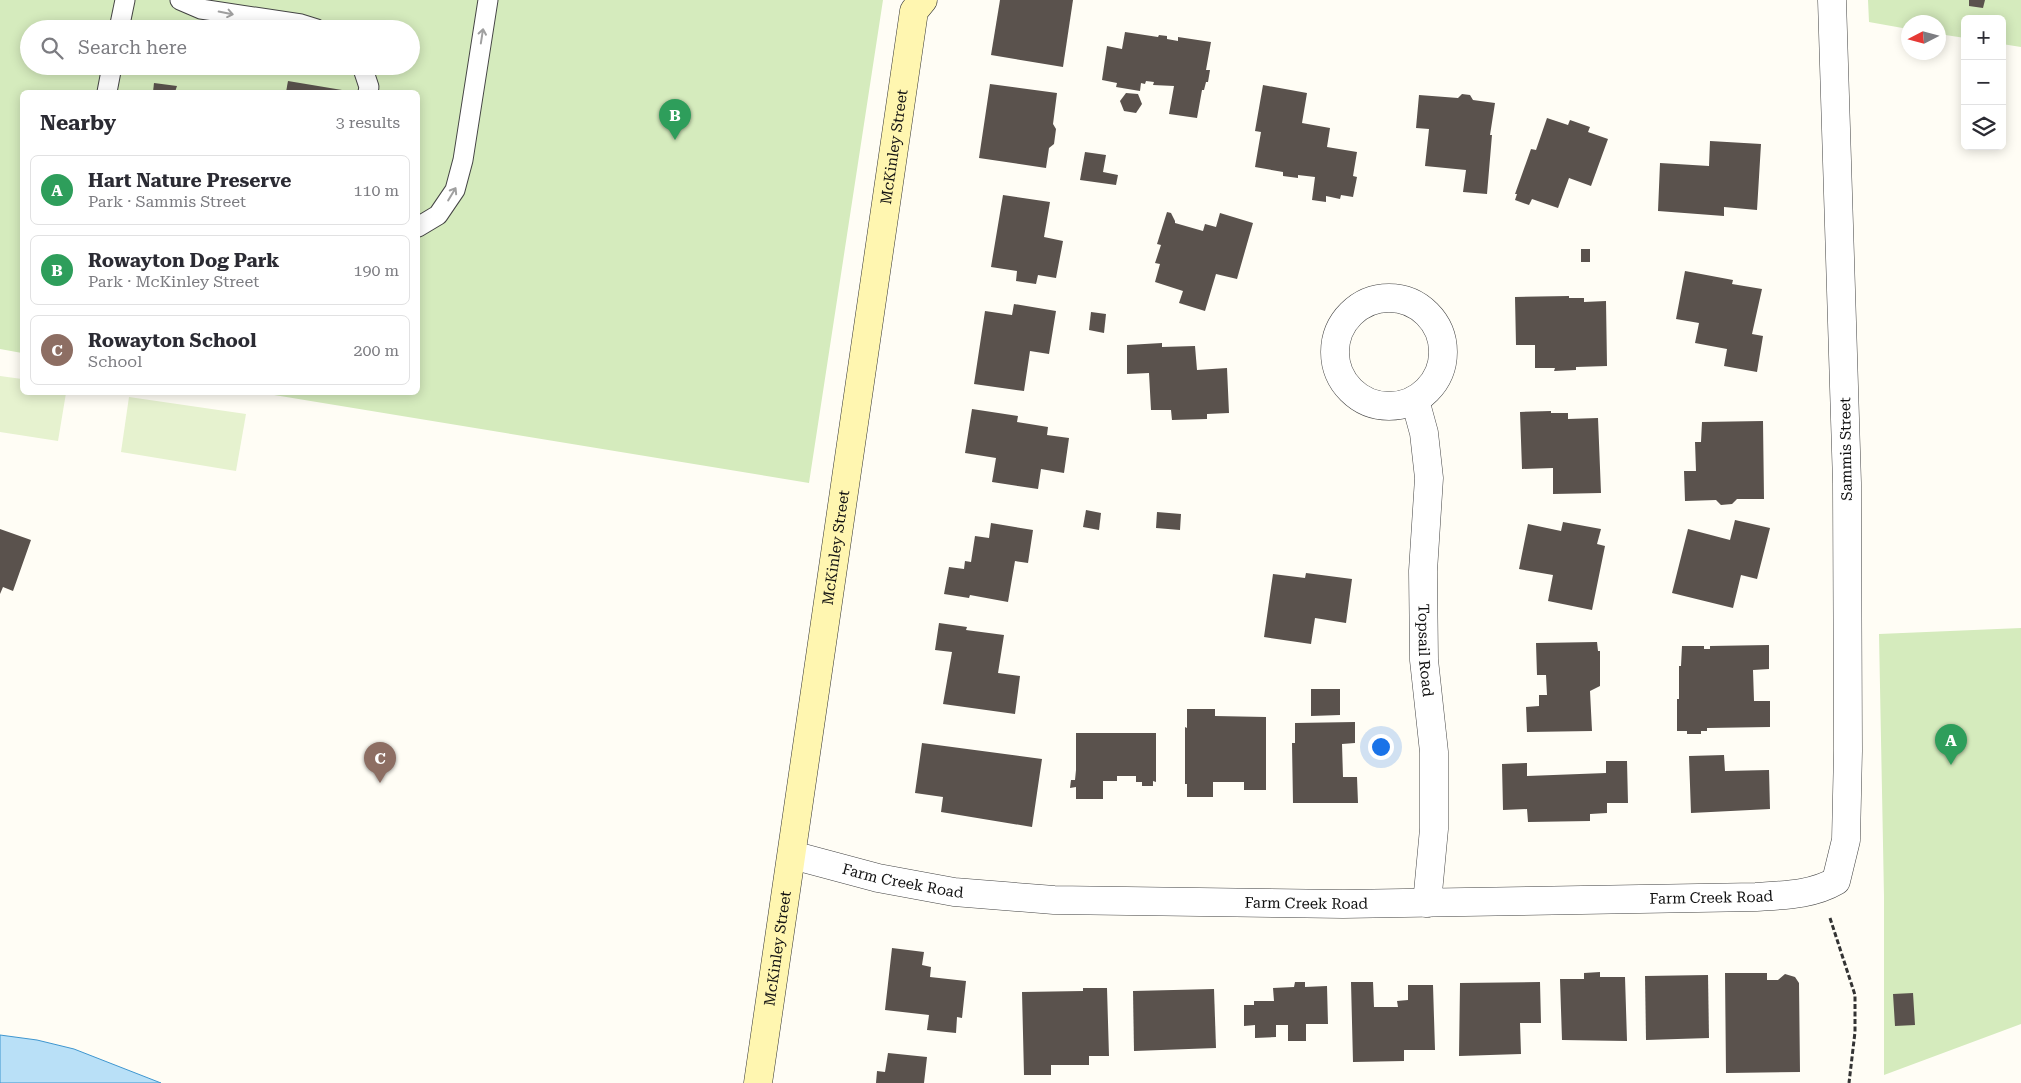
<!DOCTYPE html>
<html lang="en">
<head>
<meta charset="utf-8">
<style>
  body { margin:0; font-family:"Roboto Serif",serif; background:#f7f7f7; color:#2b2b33 }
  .controls { position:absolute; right:15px; top:15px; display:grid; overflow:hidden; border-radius:8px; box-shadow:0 2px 12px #0003 }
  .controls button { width:45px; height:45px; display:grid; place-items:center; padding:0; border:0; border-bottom:1px solid #e1e1e2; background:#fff; color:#2b2b33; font:25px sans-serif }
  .compass { position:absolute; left:1901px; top:15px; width:45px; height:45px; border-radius:50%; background:#fff; box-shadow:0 2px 12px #0003; rotate:264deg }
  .you { position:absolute; left:1380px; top:746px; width:18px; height:18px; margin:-12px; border:4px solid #fff; border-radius:50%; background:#1a73e8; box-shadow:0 0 0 8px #1a73e833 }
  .badge { display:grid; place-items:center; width:32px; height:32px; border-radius:50%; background:#d93025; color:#fff; font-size:16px; font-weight:700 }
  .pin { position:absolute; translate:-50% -41px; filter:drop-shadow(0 1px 2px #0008) }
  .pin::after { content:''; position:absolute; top:26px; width:18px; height:15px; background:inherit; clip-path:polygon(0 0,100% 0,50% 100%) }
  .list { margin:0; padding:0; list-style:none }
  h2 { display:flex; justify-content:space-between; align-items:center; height:65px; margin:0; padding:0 20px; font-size:21px }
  h2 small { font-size:16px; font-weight:400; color:#7c7c81 }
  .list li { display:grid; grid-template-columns:32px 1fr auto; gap:15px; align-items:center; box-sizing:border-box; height:70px; margin:0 10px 10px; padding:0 10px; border:1px solid #e1e1e2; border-radius:8px }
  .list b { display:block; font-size:19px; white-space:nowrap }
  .list p { margin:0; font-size:16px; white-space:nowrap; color:#7c7c81 }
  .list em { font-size:16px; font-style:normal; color:#7c7c81 }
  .icon { flex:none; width:28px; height:28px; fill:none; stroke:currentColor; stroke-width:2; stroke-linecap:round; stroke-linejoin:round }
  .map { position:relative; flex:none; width:2021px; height:1083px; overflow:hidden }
  .search { position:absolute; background:#fff; box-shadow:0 2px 12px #0003; left:20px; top:20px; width:400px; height:55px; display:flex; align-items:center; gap:12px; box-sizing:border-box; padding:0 18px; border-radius:28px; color:#7c7c81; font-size:19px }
  .panel { position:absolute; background:#fff; box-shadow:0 2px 12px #0003; left:20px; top:90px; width:400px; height:305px; border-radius:8px }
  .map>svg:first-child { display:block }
</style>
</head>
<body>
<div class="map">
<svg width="2021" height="1083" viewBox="0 0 2021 1083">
  <rect width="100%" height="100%" fill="#fffdf5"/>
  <g fill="#d5ebbd" fill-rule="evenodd">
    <path d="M0 0H883L809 483 262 393 418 392V92H22V353L0 349ZM29 29H411V66H29Z"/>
    <polygon points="1868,0 2021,0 2021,47 2002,44 2002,19 1965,19 1965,38 1939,34 1938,22 1908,22 1908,29 1869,22"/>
    <polygon points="2021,628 2021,1024 1884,1075 1884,896 1879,634"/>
  </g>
  <g fill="#e6f2cf">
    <polygon points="0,376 22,379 22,392 66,393 58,441 0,432"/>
    <polygon points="129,397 246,414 236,471 121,452"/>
  </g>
  <polygon fill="#b9e0f7" stroke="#3f96cf" points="0,1035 37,1040 74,1049 161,1083 0,1083"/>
  <g fill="#5a524d">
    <polygon points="1000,0 1073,0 1063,67 991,55"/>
    <polygon points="1969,0 1985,0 1983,8 1969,6"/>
    <polygon points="1125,32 1158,37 1159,35 1167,36 1167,39 1178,41 1178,37 1211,42 1206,70 1210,70 1208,82 1206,82 1204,90 1202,90 1197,118 1169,114 1174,86 1153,85 1154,82 1146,81 1145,84 1141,83 1140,91 1116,87 1117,83 1102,80 1107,46 1122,49"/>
    <polygon points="288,81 348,91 347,92 286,92"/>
    <polygon points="154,83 177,86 175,92 153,92"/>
    <polygon points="990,84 1057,93 1053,124 1056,129 1054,144 1049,148 1046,168 979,158"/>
    <polygon points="1263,85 1307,93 1302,123 1330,128 1327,147 1357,152 1353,176 1357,177 1353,197 1341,195 1340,199 1326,196 1326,202 1312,200 1315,177 1298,175 1298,178 1283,176 1283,172 1255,167 1261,132 1255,131"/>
    <polygon points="1126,93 1138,94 1142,104 1136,113 1124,111 1120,101"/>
    <polygon points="1462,94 1470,95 1473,100 1495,103 1490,135 1492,135 1487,194 1463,192 1466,170 1425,166 1429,129 1416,128 1419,95 1458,98"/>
    <polygon points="1547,118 1568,125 1570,120 1590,127 1588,132 1608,139 1591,186 1569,178 1558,208 1532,199 1529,205 1515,200 1517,194 1515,194 1531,149 1536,150"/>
    <polygon points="1710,141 1761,144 1757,210 1724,207 1724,216 1658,211 1660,163 1709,166"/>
    <polygon points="1085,152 1106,155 1103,172 1118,175 1116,185 1080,180"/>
    <polygon points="1003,195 1050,202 1044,237 1063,241 1056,278 1038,275 1036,284 1016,281 1017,271 991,267"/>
    <polygon points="1167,212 1171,213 1175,221 1175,223 1203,231 1205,224 1216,227 1220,213 1253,223 1237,279 1216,274 1205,311 1179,303 1183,291 1155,282 1160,264 1155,263 1161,245 1157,244"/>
    <rect x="1581" y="249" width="9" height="13"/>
    <polygon points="1685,271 1733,280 1732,284 1762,289 1752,334 1763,336 1757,372 1724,366 1727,349 1695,343 1699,323 1676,319"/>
    <polygon points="1569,296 1569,298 1584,298 1584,302 1606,301 1607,366 1576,367 1576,370 1554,371 1555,368 1535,368 1535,345 1516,345 1515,297"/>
    <polygon points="1014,304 1056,311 1049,354 1030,351 1024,391 974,384 985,311 1012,315"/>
    <polygon points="1091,312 1106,314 1104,333 1089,330"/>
    <polygon points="1162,343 1162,347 1195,346 1197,370 1227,368 1229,413 1207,414 1207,419 1172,420 1171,410 1151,410 1149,373 1127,374 1127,345"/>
    <polygon points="972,409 1018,416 1017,422 1048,427 1047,435 1069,438 1064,473 1041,469 1038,489 992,482 996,458 965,453"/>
    <polygon points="1551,411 1551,413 1568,413 1568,419 1598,418 1601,493 1553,494 1553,468 1522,469 1520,412"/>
    <polygon points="1763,421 1764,499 1737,499 1732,504 1721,505 1716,500 1685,501 1684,471 1696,471 1695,442 1701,442 1702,422"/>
    <polygon points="1086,510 1101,513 1099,530 1083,527"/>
    <polygon points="1157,512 1181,514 1180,530 1156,528"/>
    <polygon points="1735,520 1770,528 1757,579 1741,575 1733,608 1672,593 1688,529 1730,540"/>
    <polygon points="1563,522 1601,529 1597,544 1605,546 1592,610 1548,601 1553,575 1519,569 1528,524 1561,531"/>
    <polygon points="991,523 1033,530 1028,563 1015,561 1008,602 970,595 969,598 944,594 949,567 964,569 965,561 971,562 975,536 989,538"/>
    <polygon points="0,529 31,540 13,591 3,587 0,594"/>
    <polygon points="1306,573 1352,579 1346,623 1315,618 1311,644 1264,637 1273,574 1305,578"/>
    <polygon points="939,623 967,627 966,630 1004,635 998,673 1020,676 1015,714 943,704 952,652 935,650"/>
    <polygon points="1597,642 1598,651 1600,651 1600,686 1590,691 1592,731 1527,732 1526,707 1539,706 1539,695 1547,695 1546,675 1537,675 1536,643"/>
    <polygon points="1769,645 1769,669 1753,670 1754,701 1770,701 1770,727 1707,728 1707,731 1701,731 1701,734 1687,734 1687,731 1677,731 1677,699 1679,699 1679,666 1681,666 1682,646 1704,646 1704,649 1710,649 1710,646"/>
    <polygon points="1311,689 1340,689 1340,715 1311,716"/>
    <polygon points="1187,709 1215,709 1215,716 1266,717 1266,790 1244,790 1244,782 1213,782 1213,797 1187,797 1187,784 1185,784 1185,727 1187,728"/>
    <polygon points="1355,722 1355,743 1342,744 1343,777 1357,777 1358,803 1293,803 1292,743 1295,743 1295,723"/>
    <polygon points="1076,733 1156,733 1156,782 1153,781 1153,786 1142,786 1142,782 1136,782 1136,776 1117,776 1117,781 1103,781 1103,799 1076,799 1076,787 1070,788 1071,780 1075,780 1076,770"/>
    <polygon points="922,743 1042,759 1032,827 941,812 943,797 915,793"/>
    <polygon points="1724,755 1725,771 1769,770 1770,809 1691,813 1689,756"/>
    <polygon points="1606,761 1627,761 1628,803 1607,803 1607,813 1590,814 1590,821 1528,822 1527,809 1503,810 1502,764 1527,763 1527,776 1606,773"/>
    <polygon points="892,948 924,952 922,965 931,967 930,977 966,981 962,1018 957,1017 956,1033 927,1030 929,1015 885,1010"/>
    <polygon points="1600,972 1600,977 1625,977 1627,1041 1562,1040 1560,979 1584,979 1584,973"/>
    <polygon points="1725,973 1767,973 1767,980 1778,980 1785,974 1795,977 1799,983 1800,1072 1726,1073"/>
    <polygon points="1708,975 1709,1038 1646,1040 1645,976"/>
    <polygon points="1295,982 1305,982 1305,987 1327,986 1328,1024 1306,1024 1306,1041 1288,1041 1288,1025 1276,1025 1276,1037 1255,1038 1255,1025 1244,1026 1244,1005 1254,1005 1254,1001 1274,1001 1273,988 1294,987"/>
    <polygon points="1351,982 1373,982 1374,1007 1398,1007 1397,1001 1408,1000 1408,985 1433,985 1435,1050 1404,1050 1404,1061 1353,1062"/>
    <polygon points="1540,982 1541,1023 1520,1023 1521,1054 1459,1056 1460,983"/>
    <polygon points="1083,988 1107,988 1109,1056 1089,1056 1089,1065 1051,1065 1051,1075 1024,1075 1022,992 1083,991"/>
    <polygon points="1214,989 1216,1048 1134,1051 1133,991"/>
    <polygon points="1913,993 1915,1025 1895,1026 1893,994"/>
    <polygon points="888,1053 927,1057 924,1083 876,1083 877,1071 885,1072"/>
  </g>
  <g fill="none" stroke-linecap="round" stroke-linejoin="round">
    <defs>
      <g id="service">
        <polyline points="180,0 201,9 301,24 317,29"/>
        <polyline points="119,29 125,0"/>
        <polyline points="362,66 369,87 368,92"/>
        <polyline points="107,92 112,66"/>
        <polyline points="418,227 438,215 455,190 463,160 488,0"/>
      </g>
      <g id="minor">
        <circle cx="1389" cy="352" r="54"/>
        <path id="s1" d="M1415 400 1424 433 1429 478 1423 571 1424 660 1434 752V829L1427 903"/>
        <path id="s2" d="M792 855 878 878 954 892 1054 900 1343 904 1756 897C1784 895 1812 895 1836 881L1846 840 1848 751 1847 483 1832 0"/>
      </g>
      <g id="secondary">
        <path id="s3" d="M758 1083 914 11 923 0"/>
      </g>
    </defs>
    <use href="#service" stroke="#444" stroke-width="21"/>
    <use href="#minor" stroke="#444" stroke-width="29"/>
    <use href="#secondary" stroke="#333" stroke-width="29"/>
    <polyline stroke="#333" stroke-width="3" stroke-dasharray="5 2.5" stroke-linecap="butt" points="1830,918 1855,995 1855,1032 1849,1083"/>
    <use href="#service" stroke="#fff" stroke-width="19"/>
    <use href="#minor" stroke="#fff" stroke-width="28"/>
    <use href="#secondary" stroke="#fff6b0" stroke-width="28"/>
  </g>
  <defs><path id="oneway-shaft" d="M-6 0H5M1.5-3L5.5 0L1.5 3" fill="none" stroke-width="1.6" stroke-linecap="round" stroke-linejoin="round" transform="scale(1.25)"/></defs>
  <g stroke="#a0a0a0">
    <use href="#oneway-shaft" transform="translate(226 13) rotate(11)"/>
    <use href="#oneway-shaft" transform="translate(482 36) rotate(-81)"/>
    <use href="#oneway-shaft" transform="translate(452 194) rotate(-59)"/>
  </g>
  <g text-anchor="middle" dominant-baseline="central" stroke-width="5" stroke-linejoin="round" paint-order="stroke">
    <g font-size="15" fill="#111" stroke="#fff">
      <text stroke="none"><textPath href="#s3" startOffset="946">McKinley Street</textPath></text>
      <text transform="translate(1846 449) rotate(-91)">Sammis Street</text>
      <text stroke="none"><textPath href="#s3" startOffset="541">McKinley Street</textPath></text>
      <text stroke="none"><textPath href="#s1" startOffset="252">Topsail Road</textPath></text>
      <text stroke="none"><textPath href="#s2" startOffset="114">Farm Creek Road</textPath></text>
      <text stroke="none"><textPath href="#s2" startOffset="924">Farm Creek Road</textPath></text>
      <text stroke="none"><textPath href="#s2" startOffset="519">Farm Creek Road</textPath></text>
      <text stroke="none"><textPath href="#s3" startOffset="136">McKinley Street</textPath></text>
    </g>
  </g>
</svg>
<div class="controls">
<button>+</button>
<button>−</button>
<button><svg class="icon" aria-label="layers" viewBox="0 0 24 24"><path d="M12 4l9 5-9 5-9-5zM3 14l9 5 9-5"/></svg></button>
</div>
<svg class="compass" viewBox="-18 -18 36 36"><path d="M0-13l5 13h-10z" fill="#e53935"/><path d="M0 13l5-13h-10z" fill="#7c7c81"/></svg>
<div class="you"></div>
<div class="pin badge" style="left:1951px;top:765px;background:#2e9e5b">A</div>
<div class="pin badge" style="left:675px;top:140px;background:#2e9e5b">B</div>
<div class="pin badge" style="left:380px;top:783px;background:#8d6e63">C</div>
<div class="search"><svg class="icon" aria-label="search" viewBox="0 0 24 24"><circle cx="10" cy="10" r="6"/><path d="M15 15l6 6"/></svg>Search here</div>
<section class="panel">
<h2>Nearby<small>3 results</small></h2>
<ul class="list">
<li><span class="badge" style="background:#2e9e5b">A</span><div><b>Hart Nature Preserve</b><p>Park · Sammis Street</p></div><em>110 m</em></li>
<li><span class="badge" style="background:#2e9e5b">B</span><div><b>Rowayton Dog Park</b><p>Park · McKinley Street</p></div><em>190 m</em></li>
<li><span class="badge" style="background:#8d6e63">C</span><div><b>Rowayton School</b><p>School</p></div><em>200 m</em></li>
</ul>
</section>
</div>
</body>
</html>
